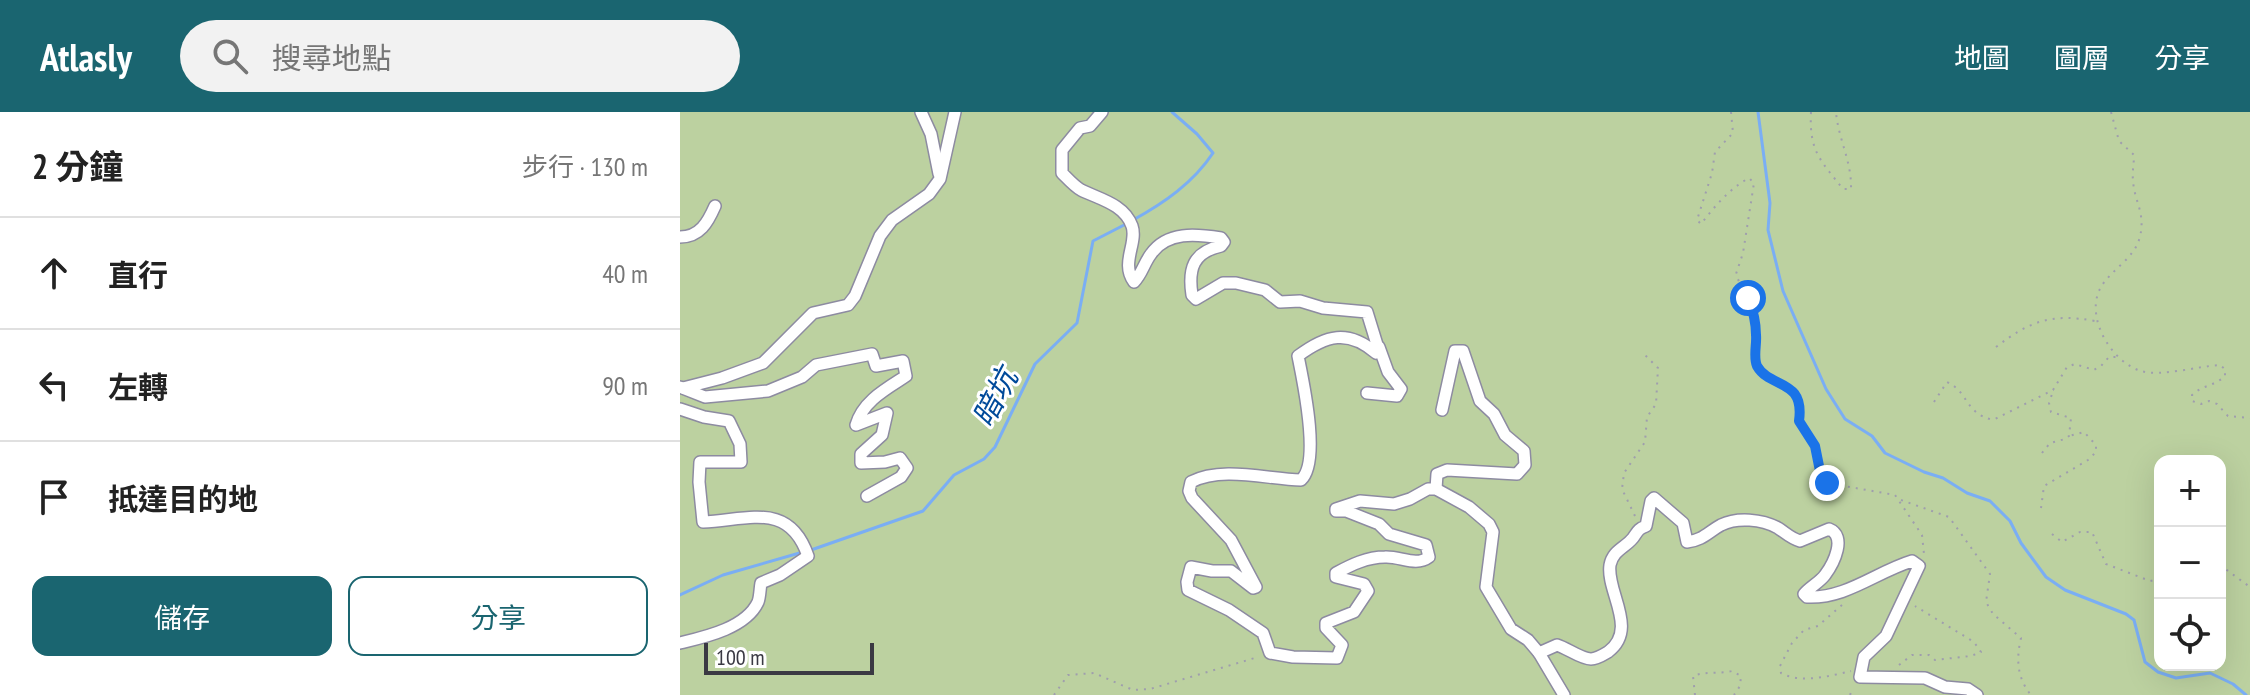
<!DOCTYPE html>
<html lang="zh-TW">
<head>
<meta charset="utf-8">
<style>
  body { margin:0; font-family:"PT Sans Narrow","Noto Sans TC",sans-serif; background:#f2f2f2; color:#222 }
  .controls { position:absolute; right:24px; bottom:24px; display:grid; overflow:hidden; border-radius:16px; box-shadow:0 8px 32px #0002 }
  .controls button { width:72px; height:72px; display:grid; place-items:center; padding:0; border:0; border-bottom:2px solid #e0e0e0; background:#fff; color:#222; font:40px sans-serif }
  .scale { position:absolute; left:24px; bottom:20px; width:170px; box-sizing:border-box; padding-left:8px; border:4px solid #3a3943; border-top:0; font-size:22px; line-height:28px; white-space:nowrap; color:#3a3943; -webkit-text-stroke:6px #fff; paint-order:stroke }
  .stop { position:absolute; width:24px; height:24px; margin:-18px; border:6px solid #1a73e8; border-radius:50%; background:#fff }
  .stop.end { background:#1a73e8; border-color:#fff; box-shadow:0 2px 8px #0008 }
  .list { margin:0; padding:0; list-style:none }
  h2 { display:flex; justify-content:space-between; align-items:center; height:104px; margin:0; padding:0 32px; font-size:34px }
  h2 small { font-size:26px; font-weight:400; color:#767676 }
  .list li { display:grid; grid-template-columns:52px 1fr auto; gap:24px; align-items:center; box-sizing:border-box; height:112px; padding:0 32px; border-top:2px solid #e0e0e0 }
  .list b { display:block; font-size:30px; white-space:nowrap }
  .list em { font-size:26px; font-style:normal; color:#767676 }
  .actions { display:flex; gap:16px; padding:24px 32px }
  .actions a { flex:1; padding:18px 0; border:2px solid #1a6570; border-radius:16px; text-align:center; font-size:28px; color:#1a6570 }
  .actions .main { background:#1a6570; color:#fff }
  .icon { flex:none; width:44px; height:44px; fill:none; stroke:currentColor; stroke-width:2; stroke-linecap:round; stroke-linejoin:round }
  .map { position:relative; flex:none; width:1570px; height:583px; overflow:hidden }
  header { display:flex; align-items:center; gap:48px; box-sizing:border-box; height:112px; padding:0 40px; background:#1a6570; color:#fff }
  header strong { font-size:38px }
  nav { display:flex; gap:44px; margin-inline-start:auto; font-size:28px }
  .search { width:560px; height:72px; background:#f2f2f2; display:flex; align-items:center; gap:20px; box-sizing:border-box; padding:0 28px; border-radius:44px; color:#767676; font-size:30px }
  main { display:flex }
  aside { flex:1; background:#fff }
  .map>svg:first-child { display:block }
</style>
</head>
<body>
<header>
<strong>Atlasly</strong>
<div class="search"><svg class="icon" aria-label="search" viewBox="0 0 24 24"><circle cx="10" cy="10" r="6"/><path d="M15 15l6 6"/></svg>搜尋地點</div>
<nav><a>地圖</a><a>圖層</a><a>分享</a></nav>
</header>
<main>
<aside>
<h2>2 分鐘<small>步行 · 130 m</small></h2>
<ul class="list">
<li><svg class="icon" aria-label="ahead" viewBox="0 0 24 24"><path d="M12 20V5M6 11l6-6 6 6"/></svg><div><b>直行</b></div><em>40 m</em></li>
<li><svg class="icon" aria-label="left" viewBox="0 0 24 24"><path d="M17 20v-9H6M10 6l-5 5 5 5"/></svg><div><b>左轉</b></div><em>90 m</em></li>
<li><svg class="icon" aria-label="arrive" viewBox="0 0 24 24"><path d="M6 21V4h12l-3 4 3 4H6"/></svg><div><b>抵達目的地</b></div></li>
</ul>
<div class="actions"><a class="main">儲存</a><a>分享</a></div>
</aside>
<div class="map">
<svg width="1570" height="583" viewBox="0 0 1570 583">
  <rect width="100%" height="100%" fill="#eae8fc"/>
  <path fill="#bcd1a0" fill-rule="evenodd" d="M0 0H1570V583H0ZM1480 349H1540V553H1480Z"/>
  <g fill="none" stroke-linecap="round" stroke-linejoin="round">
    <g stroke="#7aaef4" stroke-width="3">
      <polyline points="1078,0 1090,91 1088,118 1103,179 1146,277 1165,307 1192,324 1205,341 1244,360 1263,366 1287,381 1310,389 1330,409 1341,431 1366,465 1385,478 1446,502 1454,508 1465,550 1478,560 1496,566 1530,561 1553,572 1566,583"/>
      <path d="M453 108C484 91 513 71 533 41L517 22 492 0"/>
      <polyline points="131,438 243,399 274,363 304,347 315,335 355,252 397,211 413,129 446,112"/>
      <polyline points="0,483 43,463 123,440"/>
    </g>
    <defs>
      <g id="minor">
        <polyline points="241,0 251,22 259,62"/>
        <path d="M422 0 410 14 400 16 382 38V61C388 67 394 74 401 78 419 87 444 92 452 114 458 131 440 151 454 170 462 162 464 151 471 142 487 119 516 122 541 126L544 130 541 134C513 140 508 157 512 183L516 187 543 171H556L585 178 600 190 620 189 643 196 687 200 699 239 696 241C668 217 646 223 618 244 623 269 641 350 621 368 586 367 542 354 511 370L509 379 512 386 551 428 576 475 573 476 551 459H532L511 455 507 470 508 478 549 498 583 521 590 541 613 545 657 546 662 533 646 516V511L674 500 688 479 684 472 656 465V461C671 453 687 445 705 445 720 444 736 455 749 445L746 433 709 422 699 412 666 399H656V397L680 389 714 392 730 387 748 377H756L789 395 809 412 813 420 806 475 831 517 848 528 859 541 877 533C887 536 901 547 911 547 917 547 923 543 928 540 959 517 926 480 930 453 933 438 945 436 953 426 958 419 958 417 966 414L971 389 974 386 1003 411 1007 430C1023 428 1028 420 1041 413 1057 405 1082 407 1098 416 1106 421 1110 426 1120 429L1149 417C1167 424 1154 451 1145 463 1140 470 1130 475 1124 482L1127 485C1166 487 1196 460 1232 449L1239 454 1206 524 1184 545 1180 565 1245 566 1265 575 1288 577 1297 583"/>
        <path d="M0 125C20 125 28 110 35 94"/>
        <path d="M0 275 25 285 88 279 122 265 136 253 192 242 196 254 223 249 226 264C206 277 183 289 176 313L207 301 202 323 181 342V351L205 350 220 346 227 356 221 365 187 384"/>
        <polyline points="3,276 42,266 83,251 133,201 168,193 175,184 200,124 212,108 249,82 260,67 275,0"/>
        <polyline points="687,281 717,284 721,277 708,260 699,235"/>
        <path d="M0 297 24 305 49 309 60 332 61 350H20L19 370 23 410C69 408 109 389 128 444L100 463 81 471C80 476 80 485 78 490 66 516 25 525 0 531"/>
        <polyline points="756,377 757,362 767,358 837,362 845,353 844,339 825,323 814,302 800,289 783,239 775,239 762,298"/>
        <polyline points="859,541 884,583"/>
      </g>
    </defs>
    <use href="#minor" stroke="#8d8ba1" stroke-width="14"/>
    <g stroke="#9f9ead" stroke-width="2" stroke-dasharray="2 6" stroke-linecap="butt">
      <path d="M1051 0 1053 21 1035 40 1032 61 1017 108 1021 112C1035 94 1049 77 1069 66L1074 71 1063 141 1056 162C1062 179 1072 191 1075 209 1077 222 1072 242 1077 253 1088 277 1125 266 1119 309L1135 334 1140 359 1147 371 1215 383 1242 423 1244 442"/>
      <path d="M1131 0C1129 39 1140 48 1163 77H1171C1172 50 1158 26 1156 0"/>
      <path d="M1431 0 1439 29 1454 43C1454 52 1452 60 1453 68 1454 90 1467 102 1459 128 1453 147 1431 158 1421 175 1404 204 1431 250 1461 259 1481 265 1519 254 1540 253L1545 257V264C1535 274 1522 273 1512 283V289L1521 292 1529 289 1537 292 1548 304 1570 306"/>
      <path d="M1316 235C1350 209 1371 201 1415 209"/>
      <path d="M1254 290 1267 270C1289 280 1284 301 1313 308L1373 278 1387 255 1395 252 1414 258 1421 254 1429 245H1440"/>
      <polyline points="1362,341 1370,331 1385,327 1389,324 1391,306 1371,300 1369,291 1373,279"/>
      <path d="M1221 388 1269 405 1310 462 1306 490 1313 502 1341 526C1336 547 1337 566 1351 583"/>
      <polyline points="1361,396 1364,374 1408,348 1416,340 1416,333 1404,320 1389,324"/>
      <polyline points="955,404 942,377 944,361 965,330 967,305 976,292 978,256 965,243"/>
      <polyline points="1372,422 1382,430 1400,420 1412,420 1426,452 1470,469 1480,467"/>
      <polyline points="1540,453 1570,475"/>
      <path d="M1162 493 1138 514 1124 518 1112 531 1100 554 1101 561C1121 572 1150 564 1171 559"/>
      <polyline points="1219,553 1232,543 1249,543 1255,548 1291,544 1301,540 1294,530 1235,494"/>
      <polyline points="374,583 388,563 414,561 453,578 470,577 578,545"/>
      <path d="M1015 583 1013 564C1026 559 1039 562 1052 559L1061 564 1060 574 1054 583"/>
      <polyline points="1170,583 1173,576"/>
    </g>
    <use href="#minor" stroke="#fff" stroke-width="11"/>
  </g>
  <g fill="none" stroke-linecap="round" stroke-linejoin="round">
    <path stroke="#1a73e8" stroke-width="10" d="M1068 186C1073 198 1076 210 1076 223 1077 232 1073 245 1077 254 1090 277 1125 266 1119 309L1135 334 1140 359 1147 371"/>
  </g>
  <g text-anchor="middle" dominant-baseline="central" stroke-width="6" stroke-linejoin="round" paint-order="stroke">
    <g font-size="30" font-style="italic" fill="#004a9a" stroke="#fff">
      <text transform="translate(314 285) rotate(-62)">暗坑</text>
    </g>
  </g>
</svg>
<div class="controls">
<button>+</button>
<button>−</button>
<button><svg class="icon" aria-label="locate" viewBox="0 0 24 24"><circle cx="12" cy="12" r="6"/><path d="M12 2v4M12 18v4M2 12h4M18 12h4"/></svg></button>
</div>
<div class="scale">100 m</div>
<div class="stop" style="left:1068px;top:186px"></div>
<div class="stop end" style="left:1147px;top:371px"></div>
</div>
</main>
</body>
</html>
